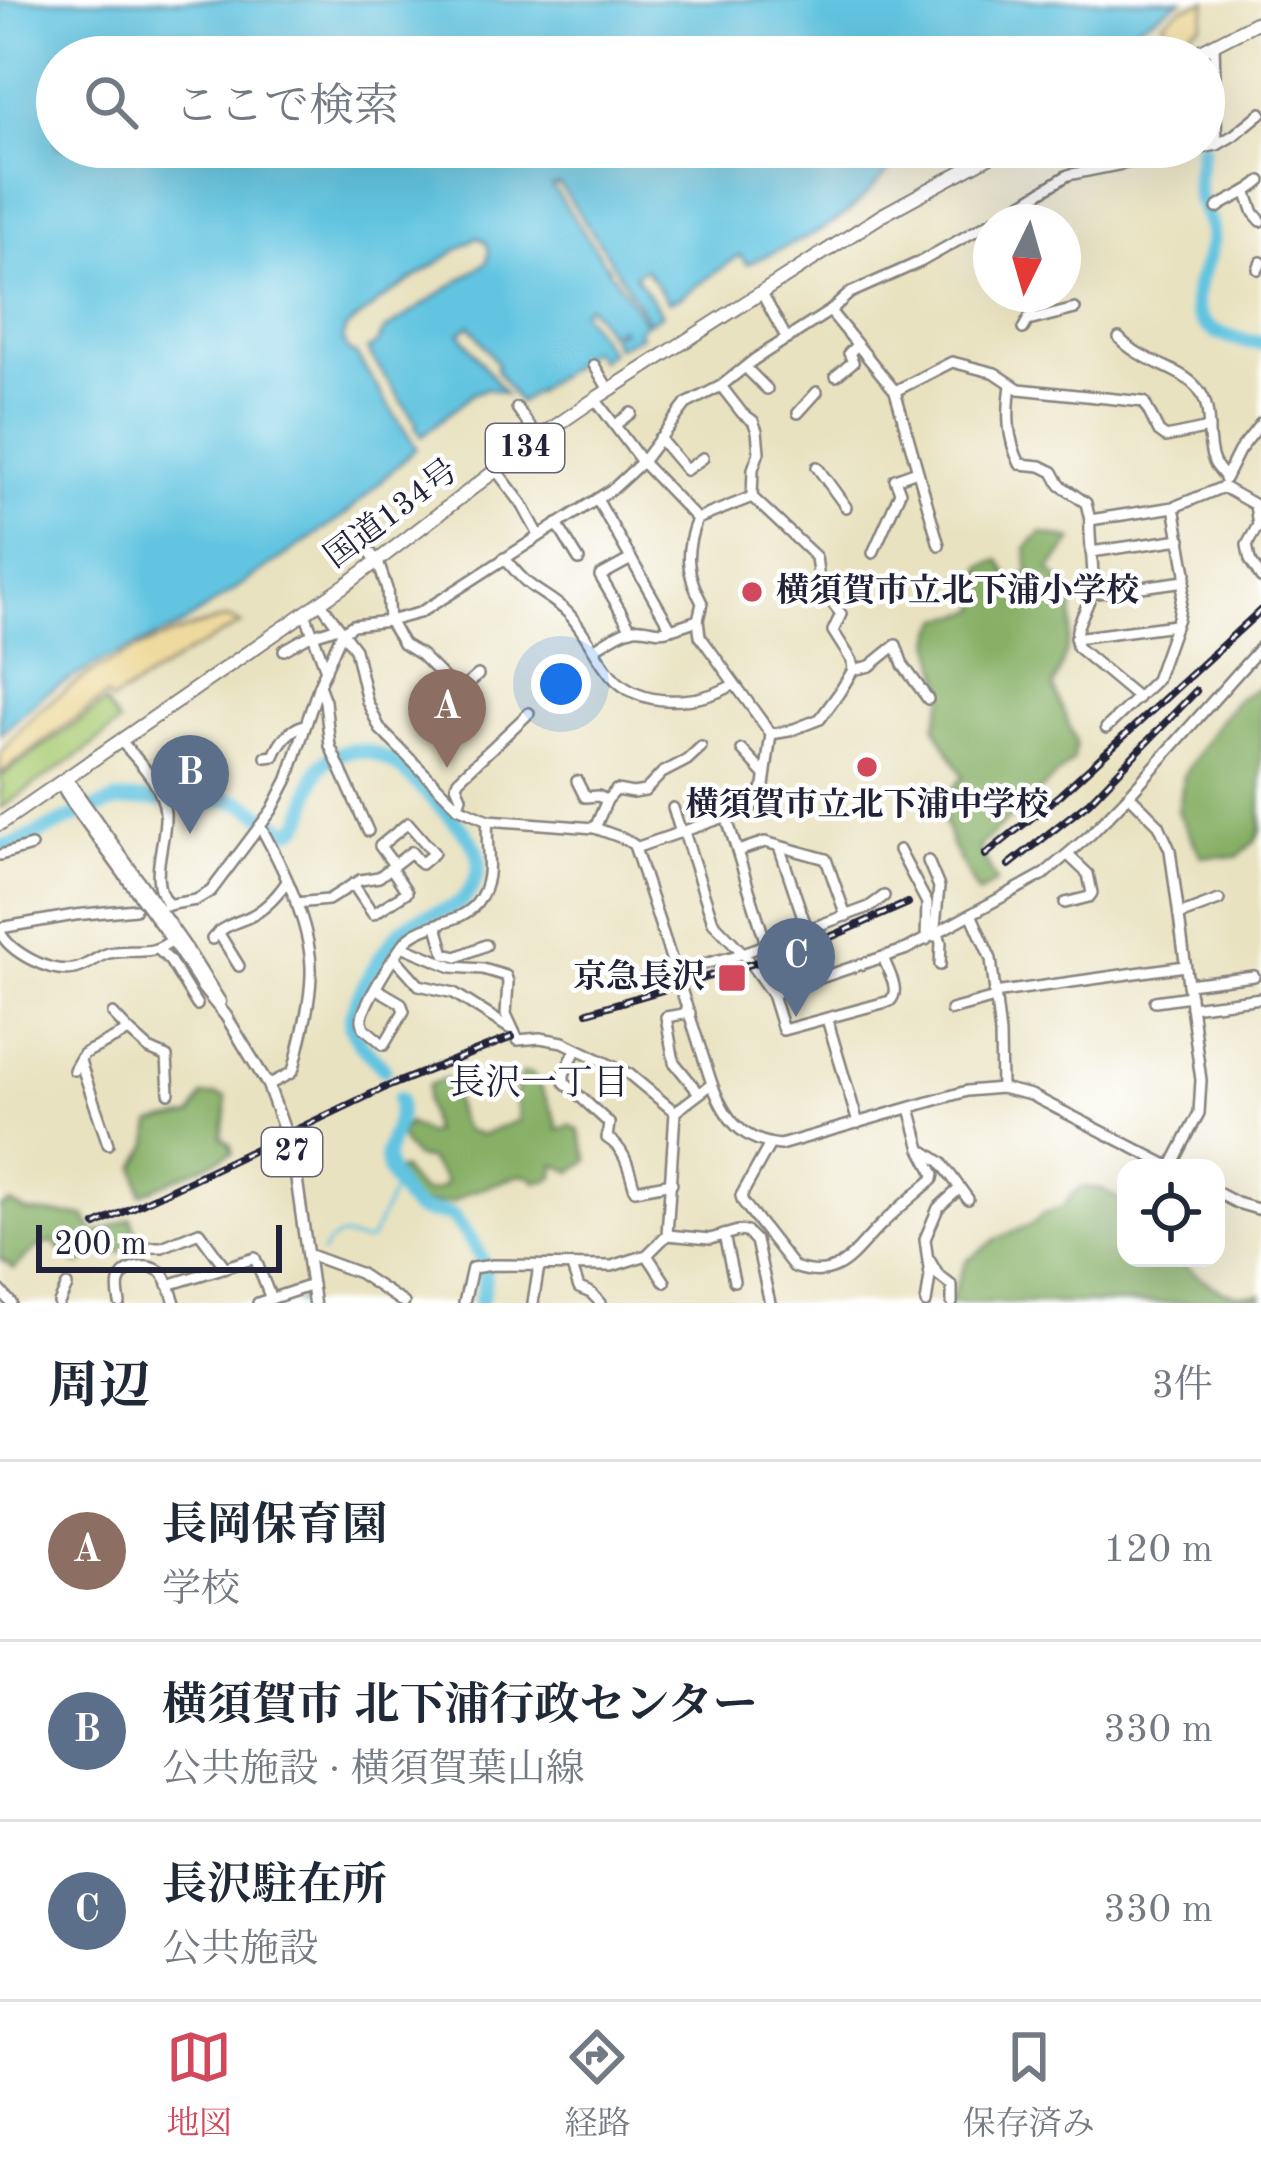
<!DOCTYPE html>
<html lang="ja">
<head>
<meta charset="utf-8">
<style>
  body { margin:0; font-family:"Old Standard TT","Noto Serif JP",serif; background:#f6f6f7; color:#1f2937 }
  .controls { position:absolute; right:36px; bottom:36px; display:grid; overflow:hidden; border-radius:24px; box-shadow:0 12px 48px #0002 }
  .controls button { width:108px; height:108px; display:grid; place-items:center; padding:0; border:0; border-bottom:3px solid #e0e1e3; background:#fff; color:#1f2937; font:60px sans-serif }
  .compass { position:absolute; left:973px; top:204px; width:108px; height:108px; border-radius:50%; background:#fff; box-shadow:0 12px 48px #0002; rotate:185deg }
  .scale { position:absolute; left:36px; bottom:30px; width:246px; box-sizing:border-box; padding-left:12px; border:6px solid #22223b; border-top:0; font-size:33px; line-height:42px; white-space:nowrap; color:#22223b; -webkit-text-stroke:9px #fff; paint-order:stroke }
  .you { position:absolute; left:561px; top:684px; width:42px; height:42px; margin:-30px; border:9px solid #fff; border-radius:50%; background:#1a73e8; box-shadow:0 0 0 18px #1a73e833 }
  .badge { display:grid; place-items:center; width:78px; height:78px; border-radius:50%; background:#d1495b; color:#fff; font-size:39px; font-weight:700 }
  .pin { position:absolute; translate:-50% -99px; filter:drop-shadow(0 3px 6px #0008) }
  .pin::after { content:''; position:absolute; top:63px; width:42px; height:36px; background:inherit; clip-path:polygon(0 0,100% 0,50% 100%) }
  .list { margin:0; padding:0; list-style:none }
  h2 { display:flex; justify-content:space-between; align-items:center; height:156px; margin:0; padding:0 48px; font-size:51px }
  h2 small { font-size:39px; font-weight:400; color:#747a83 }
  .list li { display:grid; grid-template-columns:78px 1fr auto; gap:36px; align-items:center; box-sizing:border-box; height:180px; padding:0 48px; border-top:3px solid #e0e1e3 }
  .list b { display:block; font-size:45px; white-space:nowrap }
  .list p { margin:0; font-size:39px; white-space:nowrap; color:#747a83 }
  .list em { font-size:39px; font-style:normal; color:#747a83 }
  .icon { flex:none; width:66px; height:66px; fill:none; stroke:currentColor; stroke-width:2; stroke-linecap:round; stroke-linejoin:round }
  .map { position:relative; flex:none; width:1261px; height:1303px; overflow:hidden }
  .search { position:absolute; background:#fff; box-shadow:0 12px 48px #0002; left:36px; right:36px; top:36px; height:132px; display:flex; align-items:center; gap:30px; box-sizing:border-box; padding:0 42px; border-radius:66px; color:#747a83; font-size:45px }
  .sheet { height:696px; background:#fff }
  nav { display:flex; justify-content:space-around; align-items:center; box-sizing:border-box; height:168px; border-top:3px solid #e0e1e3; background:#fff; font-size:33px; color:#747a83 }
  nav a { display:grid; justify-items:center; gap:6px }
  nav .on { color:#d1495b }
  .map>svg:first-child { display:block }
</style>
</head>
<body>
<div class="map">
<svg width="1261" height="1303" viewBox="0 0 1261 1303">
  <rect width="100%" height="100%" fill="#fff"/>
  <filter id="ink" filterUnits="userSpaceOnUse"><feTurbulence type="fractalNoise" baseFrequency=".00833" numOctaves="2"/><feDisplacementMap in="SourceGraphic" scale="24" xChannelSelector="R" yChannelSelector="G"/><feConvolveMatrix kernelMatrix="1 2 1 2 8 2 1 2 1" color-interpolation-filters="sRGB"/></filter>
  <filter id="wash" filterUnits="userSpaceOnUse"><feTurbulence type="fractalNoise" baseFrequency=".004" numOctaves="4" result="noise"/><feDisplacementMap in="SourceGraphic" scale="48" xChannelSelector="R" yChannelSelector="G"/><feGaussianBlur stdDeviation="2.7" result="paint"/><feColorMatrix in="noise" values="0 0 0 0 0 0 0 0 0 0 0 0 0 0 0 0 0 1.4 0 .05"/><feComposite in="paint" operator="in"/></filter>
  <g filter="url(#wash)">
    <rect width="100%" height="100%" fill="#e9e2c0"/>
    <polygon fill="#aacc75" stroke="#667758" stroke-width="3" points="105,703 119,724 85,751 0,808 0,790 2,788 0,777"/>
    <g fill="#87b066" stroke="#546950" stroke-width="3">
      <path d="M1041 533 1073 540 1050 570C1056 577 1065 585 1069 592 1080 615 1063 665 1053 687L1076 742 1073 760 979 847 996 882 978 894 952 846 940 806 963 776 935 727 945 694 933 642 936 628 942 619 979 610 982 566 1000 560 1011 581 1029 573 1026 548Z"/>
      <polygon points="1261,686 1261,830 1254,842 1237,857 1201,856 1178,812 1184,775 1217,724 1238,699"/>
      <path d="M522 1073 532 1074C541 1089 557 1114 558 1130L570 1125 579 1131 588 1160 572 1172 555 1164 554 1176 547 1181 536 1182 531 1177 520 1175 468 1193 451 1203 418 1204 409 1194 396 1171 402 1169C416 1187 420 1200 444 1186L445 1180 427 1159 416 1158 405 1146 400 1135 408 1123 427 1134 433 1132 426 1102 428 1085 447 1078C457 1095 453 1115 466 1131L482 1135 519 1120 515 1094Z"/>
      <polygon points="217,1095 226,1097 226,1117 221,1137 230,1144 233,1153 141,1194 136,1168 149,1144 152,1123 191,1116 203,1096"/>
      <path d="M1083 1187 1102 1189 1126 1203V1258H1179L1181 1263C1207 1283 1226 1300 1261 1294V1303H949L966 1261 997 1239 1034 1223 1042 1214 1063 1207 1073 1193Z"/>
      <polygon points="11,1203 27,1212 85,1216 95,1234 131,1218 141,1248 130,1252 97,1250 88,1260 78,1264 64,1254 53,1242 36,1248 14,1269 0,1258 0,1207"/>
    </g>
    <g fill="#eeda9e" stroke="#887e6c" stroke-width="3">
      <path d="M1207 1 1202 24 1192 29 1191 34C1150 60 1139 57 1092 57L1141 30H1165L1167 26 1162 22 1182 8Z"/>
      <path d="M227 618 241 624 191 651 111 702 106 696 0 774V753C13 739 25 723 39 711 92 665 160 635 227 618Z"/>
    </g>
    <path fill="#62c4e0" stroke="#42738e" stroke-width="3" d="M0 0H1182L1085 57H57V147H919C891 163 873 190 849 211 826 231 776 251 747 264L740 255 681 297 668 302 645 268 635 275 662 314 649 322 603 248 559 184 552 186 646 323 638 330 641 336 616 347 610 337 621 330 620 327 608 333 588 305 581 311 610 352 599 360 591 350 581 356 584 361 576 363 519 403 497 371 496 367 498 365 470 325 460 333 505 394 487 388 472 394 422 436 415 427 417 424 367 350 377 344 384 331 487 262 489 251 486 242 477 237 381 300 345 329 343 339 348 351 356 355 416 448 345 515 179 627 104 660 47 692 0 734Z"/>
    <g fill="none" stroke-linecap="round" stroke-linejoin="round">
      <g stroke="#62c4e0" stroke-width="3">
        <polyline points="322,1253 328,1243 340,1236 366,1242 371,1239 396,1185"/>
        <polyline points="298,1303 299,1299"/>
      </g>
      <g stroke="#62c4e0" stroke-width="15">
        <path d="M1202 147C1200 163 1195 177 1198 194 1202 209 1212 222 1212 239 1211 254 1203 269 1198 284 1184 329 1226 339 1261 343"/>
        <path d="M0 846 14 845 73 817 117 801 140 800 228 799 243 803 288 831C321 824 294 760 349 751 376 747 403 767 420 786 435 802 474 836 478 856 480 865 478 874 474 882 458 918 434 907 408 925 391 935 347 1007 351 1026 355 1042 374 1057 384 1069"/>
        <path d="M399 1099C404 1136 371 1147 396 1184 401 1192 407 1203 415 1208 427 1215 441 1210 453 1216 476 1249 493 1262 480 1303"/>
      </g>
    </g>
  </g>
  <g filter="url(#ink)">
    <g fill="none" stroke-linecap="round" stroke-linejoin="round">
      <defs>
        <g id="minor">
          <polyline points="1214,44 1217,145"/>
          <polyline points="1247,194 1254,213 1261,221"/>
          <path d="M1217 208C1232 197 1247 194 1261 181"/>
          <polyline points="992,222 1068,175 1217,145 1234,135 1261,113"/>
          <polyline points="1258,269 1261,262"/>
          <polyline points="761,292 787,339"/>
          <polyline points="830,311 895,391 939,545"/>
          <polyline points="1028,321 1075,309"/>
          <polyline points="1023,329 1032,313 1026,294"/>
          <path d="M1119 338C1142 363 1179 366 1198 389 1215 409 1204 440 1214 462 1215 465 1224 475 1225 477"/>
          <polyline points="594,365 609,390"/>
          <polyline points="746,368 767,389"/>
          <polyline points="836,376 853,362 849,353 857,345"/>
          <path d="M1011 385C1007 414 1007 438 1020 464L1041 466 1053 472 1060 485 1086 503 1090 520"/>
          <polyline points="721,386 742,413 753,421 757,431 759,452 753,469 752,497"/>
          <polyline points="895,391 952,362 995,373 1019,389 1144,402 1159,432 1166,437 1209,428"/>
          <polyline points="595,399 642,462 697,519"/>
          <polyline points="517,408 538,438 557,441"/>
          <polyline points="798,413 817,392"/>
          <polyline points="615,425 631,413"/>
          <polyline points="659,438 686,470 703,458"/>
          <polyline points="817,467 846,507"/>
          <polyline points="496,470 522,504 539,535"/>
          <polyline points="1225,479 1239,451 1261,423"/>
          <polyline points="752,497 816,557 820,587 841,614 833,631 852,661 853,670 839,693 820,719 789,731 771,734"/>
          <polyline points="598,501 671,629 698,620"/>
          <polyline points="557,524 579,560"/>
          <polyline points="362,540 379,565 387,589 389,621 403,644 421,655 448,682 462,689 478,675"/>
          <polyline points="1091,552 1181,539"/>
          <polyline points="873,553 900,492 895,479 917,471"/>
          <path d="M504 558C512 566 520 578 530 585 543 595 556 601 568 613 585 631 595 656 611 675 640 709 697 705 733 685"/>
          <polyline points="1090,594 1185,581"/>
          <path d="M320 602 355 649 367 701 380 729 458 807 488 820 595 828 625 839 634 845 712 1084C725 1118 741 1141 780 1145L967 1091 1001 1088 1031 1095 1173 1168"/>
          <polyline points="305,613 326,670"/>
          <polyline points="631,629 600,576 631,559"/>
          <polyline points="1075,638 1175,625"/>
          <path d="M595 648C607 641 627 626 641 628 655 629 657 633 671 629"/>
          <polyline points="284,650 307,637 338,627"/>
          <polyline points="853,670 870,666 896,645 903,665 928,699"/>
          <polyline points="319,685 325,701 330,746 368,831"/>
          <path d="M1138 698 1077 647C1073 627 1083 618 1089 600 1098 575 1088 546 1090 520L1174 507 1223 487 1255 505 1258 525 1247 545 1250 560 1261 578"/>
          <polyline points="1106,728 1156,680 1178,618 1186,573 1174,507"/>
          <path d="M121 741C139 762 163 784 165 813 167 842 146 882 169 905"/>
          <polyline points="742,750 765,775"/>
          <path d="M266 757 274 756C280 741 289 730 304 725"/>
          <polyline points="577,781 585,797 598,796 607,800"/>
          <polyline points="1129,795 1159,825 1170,850 1201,1080 1199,1113 1171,1167"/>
          <polyline points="458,807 461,797 456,785 458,780 529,713"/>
          <polyline points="673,808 681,833"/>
          <polyline points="727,819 766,944"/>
          <path d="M260 826C283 867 313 928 311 976 310 1006 301 1039 294 1068L291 1073 268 1085"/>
          <polyline points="595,828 607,800 616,790 633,793 645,791 662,773 687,760 701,747"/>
          <path d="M684 832 713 922 743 953 772 994 783 1030 890 1001C901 990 888 972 884 959"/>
          <polyline points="779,846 807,929"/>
          <path d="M635 848 751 808 764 786 771 734 700 636 698 620 702 603C686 573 684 551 697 519L752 497"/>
          <polyline points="899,850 927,903 926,940"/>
          <polyline points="738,851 765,842 826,859 846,916"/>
          <polyline points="0,855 31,846"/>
          <polyline points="928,861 939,887 934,936"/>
          <polyline points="353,884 373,914 407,892 391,868"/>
          <polyline points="296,903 328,900 360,880 379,877 411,852 421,864 434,853 408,823 380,846 394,865"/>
          <polyline points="1065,903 1089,897 1092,893 1088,874 1068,855"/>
          <polyline points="166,905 196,900 211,891 272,810 288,779 319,685 342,632 353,625 389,621 419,613 447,596 614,488 642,462 686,404 721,386 755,359 830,311 850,293 920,262 991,222"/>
          <polyline points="1179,915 1219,900"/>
          <polyline points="972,916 991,959 1000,1034 1001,1088"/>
          <polyline points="437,926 445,954 457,957 486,945"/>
          <polyline points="0,928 75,915 135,909"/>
          <path d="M0 932C10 952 50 974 74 969 87 967 97 956 109 953 136 947 149 959 173 939"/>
          <polyline points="218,932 239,966"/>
          <polyline points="938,934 941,942 940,965"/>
          <path d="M212 939C223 926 232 924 247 918 263 911 277 896 286 883"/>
          <polyline points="402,946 452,967 483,969 506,976 508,982 506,1014 518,1040 540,1038 563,1042 629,1074 675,1112"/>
          <polyline points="159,950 170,961 197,1005"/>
          <polyline points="395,958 419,985 454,993 509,1028"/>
          <polyline points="676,971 735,956 869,907 884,896"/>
          <polyline points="636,982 675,967"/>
          <polyline points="1188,984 1254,976"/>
          <path d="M377 989 401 1003 404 1011 384 1045 364 1028C363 1025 362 1022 362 1019 363 1005 399 946 410 937 430 921 460 924 477 903 497 876 484 849 488 820"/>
          <polyline points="994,993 1185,966"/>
          <polyline points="772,994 907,949 1044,874 1090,835 1129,795 1261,647"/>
          <polyline points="1155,1001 1190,996"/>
          <polyline points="1191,1007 1261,998"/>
          <polyline points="951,1010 995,998"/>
          <polyline points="690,1013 666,1017 674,1062 699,1093"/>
          <polyline points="113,1014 129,1031"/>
          <polyline points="827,1019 858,1123"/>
          <path d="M576 1050 564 1074V1082L609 1123 607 1138C626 1149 629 1170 635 1190L672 1183"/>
          <polyline points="80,1061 108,1144"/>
          <polyline points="74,1070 83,1054 129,1031 149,1049 167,1057 169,1093"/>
          <path d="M770 1144 741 1196 743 1202 794 1267C841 1284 854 1250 882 1224 898 1208 916 1194 933 1179L934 1174 921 1149 910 1108"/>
          <polyline points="926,1152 941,1162 968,1199"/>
          <polyline points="1216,1192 1237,1203 1261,1210"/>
          <polyline points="667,1235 710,1239 738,1231 747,1232 756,1241 770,1303"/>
          <polyline points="724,1235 734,1281"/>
          <polyline points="153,1247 162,1247 199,1232 225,1267"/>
          <polyline points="307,1254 359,1273 404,1303"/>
          <polyline points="647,1255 665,1282"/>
          <polyline points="930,1261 938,1275 952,1286 952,1303"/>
          <polyline points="572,1267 579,1288 591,1293 601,1303"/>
          <polyline points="168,1285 255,1258 271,1299"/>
          <polyline points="0,1290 11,1303"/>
          <polyline points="59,1303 67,1286"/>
          <path d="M120 1303C119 1297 117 1288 119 1282 124 1265 152 1262 163 1274 169 1281 172 1294 175 1303"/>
          <polyline points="258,1303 312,1285"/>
          <polyline points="464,1303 472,1268 493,1265 612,1266 647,1255 667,1235 675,1112 712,1084"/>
          <polyline points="533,1303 539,1266"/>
          <polyline points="926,1303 930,1276 925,1239 938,1208 960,1188"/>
        </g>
        <g id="major">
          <polyline points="64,781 64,789 72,802 172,940 203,988 226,1016 268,1085 293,1154 314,1303"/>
          <polyline points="64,781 71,785 186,948 220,1002"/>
        </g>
        <g id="highway">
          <polyline points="1189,57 1261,20"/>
          <polyline points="0,824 351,581 538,438 595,399 884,214 1007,147"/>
        </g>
      </defs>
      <use href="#minor" stroke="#86827e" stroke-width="14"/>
      <use href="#major" stroke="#86827e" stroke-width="15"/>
      <use href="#highway" stroke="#86827e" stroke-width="16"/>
      <use href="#minor" stroke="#fff" stroke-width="9"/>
      <use href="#major" stroke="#fff" stroke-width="10"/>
      <use href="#highway" stroke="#fff" stroke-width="12"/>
      <defs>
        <g id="rail">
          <polyline points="985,855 1060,795 1261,610"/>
          <polyline points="1009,865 1089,802 1196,691"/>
          <polyline points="588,1012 805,948 908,903"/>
          <polyline points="96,1225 384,1088 512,1037"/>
        </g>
      </defs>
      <use href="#rail" stroke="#22223b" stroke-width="8"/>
      <use href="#rail" stroke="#fff" stroke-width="3" stroke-dasharray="9" stroke-linecap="butt"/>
    </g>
  </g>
  <g fill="#d1495b" stroke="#fff" stroke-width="4.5">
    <circle cx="752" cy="592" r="12"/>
    <circle cx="867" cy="767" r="12"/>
    <rect x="717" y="963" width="30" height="30" rx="6"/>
  </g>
  <g text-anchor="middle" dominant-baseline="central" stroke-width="9" stroke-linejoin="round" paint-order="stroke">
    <g fill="#fff" stroke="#646476" stroke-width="3">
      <rect x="486" y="424" width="78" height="48" rx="9"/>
      <rect x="262" y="1128" width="60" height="48" rx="9"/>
    </g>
    <g font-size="30" font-weight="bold" fill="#22223b">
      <text x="525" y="448">134</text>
      <text x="292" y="1152">27</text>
    </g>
    <g font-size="33" fill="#22223b" stroke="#fff">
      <text transform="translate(392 515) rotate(-37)">国道134号</text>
    </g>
    <g font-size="33" font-weight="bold" fill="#22223b" stroke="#fff" text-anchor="start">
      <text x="776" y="592">横須賀市立北下浦小学校</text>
      <text x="867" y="806" text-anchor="middle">横須賀市立北下浦中学校</text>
      <text x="705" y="978" text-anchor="end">京急長沢</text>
    </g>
    <g font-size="36" fill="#22223b" stroke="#fff">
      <text x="539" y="1085">長沢一丁目</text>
    </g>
  </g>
</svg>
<div class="controls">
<button><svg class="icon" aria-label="locate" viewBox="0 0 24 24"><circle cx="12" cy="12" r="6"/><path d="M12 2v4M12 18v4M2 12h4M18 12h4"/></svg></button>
</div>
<svg class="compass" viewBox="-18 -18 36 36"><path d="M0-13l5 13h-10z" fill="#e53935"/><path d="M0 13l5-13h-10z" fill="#747a83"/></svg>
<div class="scale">200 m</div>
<div class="you"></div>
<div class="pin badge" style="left:447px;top:768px;background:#8d6e63">A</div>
<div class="pin badge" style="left:190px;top:834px;background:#5c6f8a">B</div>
<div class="pin badge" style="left:796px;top:1017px;background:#5c6f8a">C</div>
<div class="search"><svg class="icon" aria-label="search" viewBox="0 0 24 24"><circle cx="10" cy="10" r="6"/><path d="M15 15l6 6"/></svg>ここで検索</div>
</div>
<section class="sheet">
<h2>周辺<small>3件</small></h2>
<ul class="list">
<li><span class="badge" style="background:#8d6e63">A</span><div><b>長岡保育園</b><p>学校</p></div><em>120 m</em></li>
<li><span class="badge" style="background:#5c6f8a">B</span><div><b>横須賀市 北下浦行政センター</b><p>公共施設 · 横須賀葉山線</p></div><em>330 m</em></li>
<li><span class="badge" style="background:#5c6f8a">C</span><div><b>長沢駐在所</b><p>公共施設</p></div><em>330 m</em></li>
</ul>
</section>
<nav>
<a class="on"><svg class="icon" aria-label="map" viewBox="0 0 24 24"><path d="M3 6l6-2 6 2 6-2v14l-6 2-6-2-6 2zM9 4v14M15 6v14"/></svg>地図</a>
<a><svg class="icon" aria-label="directions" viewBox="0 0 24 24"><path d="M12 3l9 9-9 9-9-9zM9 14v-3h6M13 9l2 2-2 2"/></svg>経路</a>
<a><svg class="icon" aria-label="saved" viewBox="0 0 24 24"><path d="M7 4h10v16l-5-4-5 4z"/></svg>保存済み</a>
</nav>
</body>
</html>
